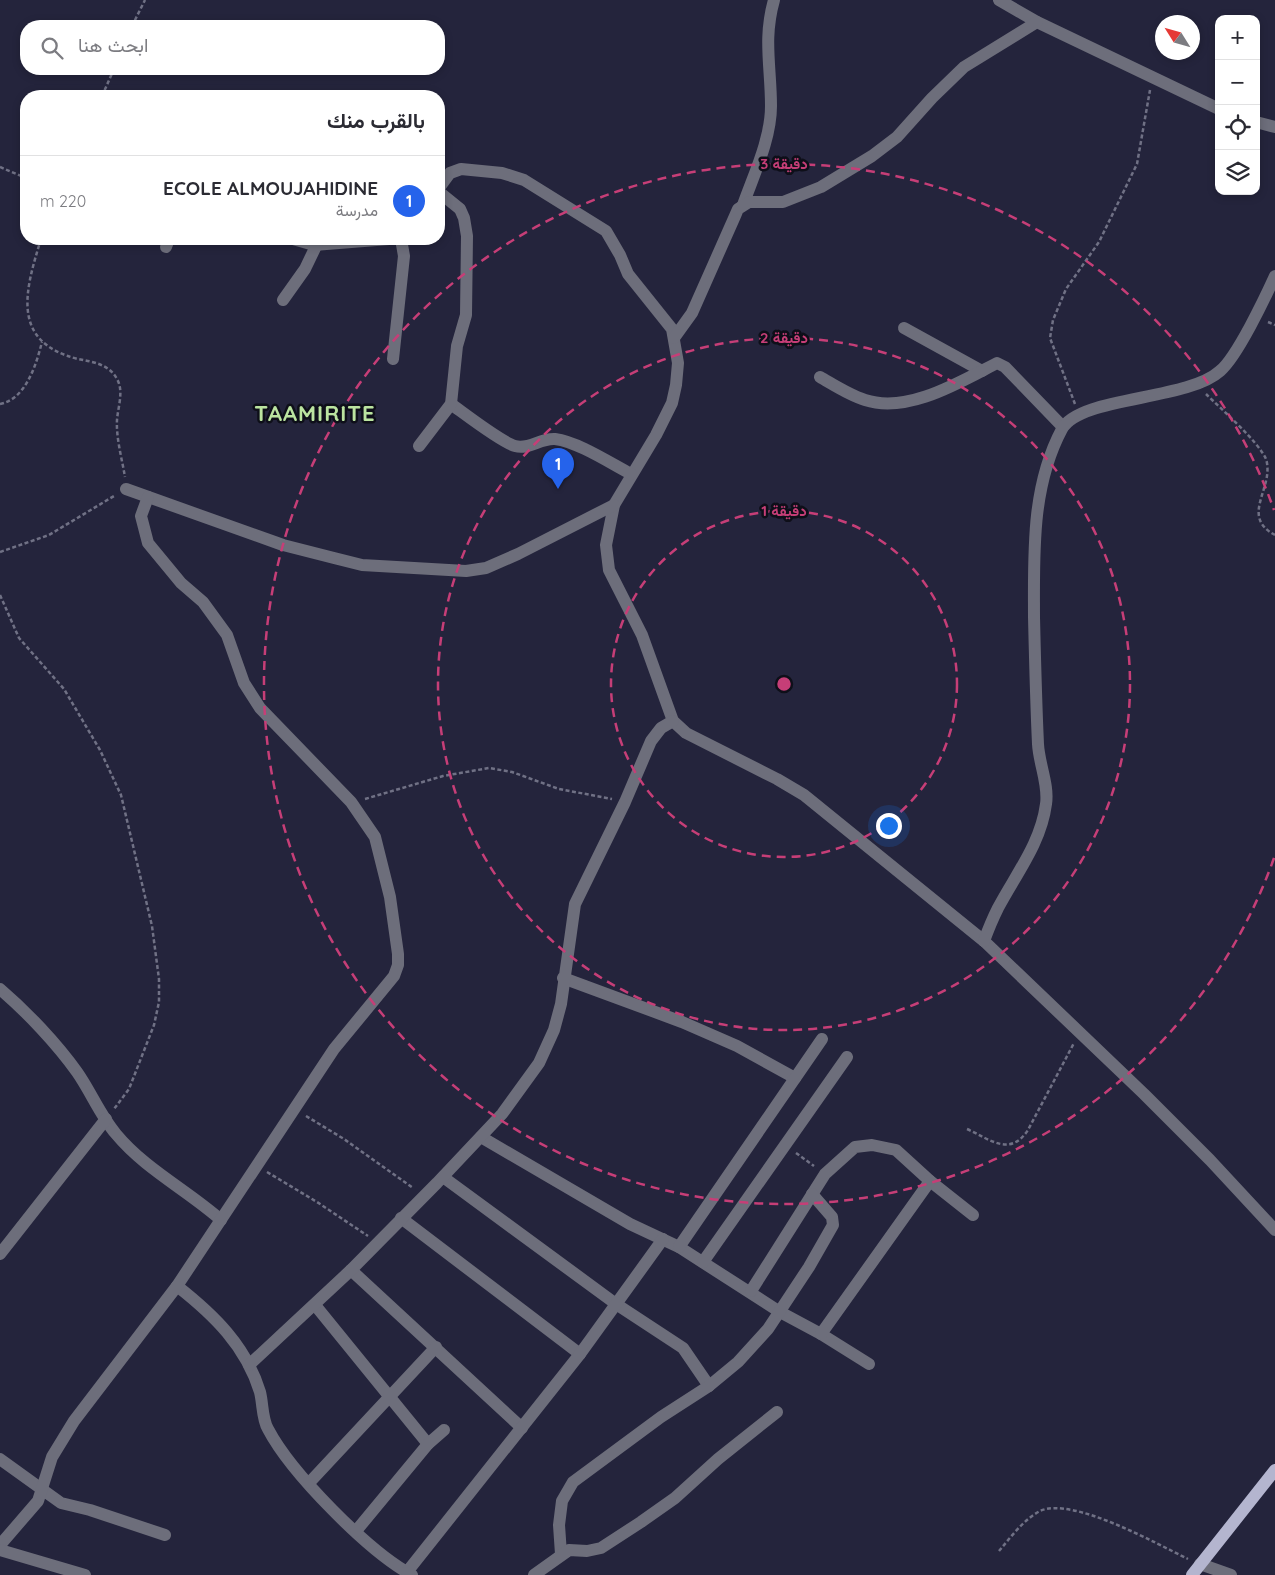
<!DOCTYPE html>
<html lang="ar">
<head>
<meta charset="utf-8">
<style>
  body { margin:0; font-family:Quicksand,Vazirmatn,sans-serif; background:#f2f2f3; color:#2b2b33; direction:rtl }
  .controls { position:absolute; right:15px; top:15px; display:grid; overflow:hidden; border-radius:10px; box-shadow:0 2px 8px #0003 }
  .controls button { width:45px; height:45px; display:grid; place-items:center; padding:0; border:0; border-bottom:1px solid #e1e1e2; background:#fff; color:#2b2b33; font:25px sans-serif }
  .compass { position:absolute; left:1155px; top:15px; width:45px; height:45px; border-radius:50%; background:#fff; box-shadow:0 2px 8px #0003; rotate:307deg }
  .you { position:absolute; left:888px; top:825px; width:18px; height:18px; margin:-12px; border:4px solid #fff; border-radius:50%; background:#1a73e8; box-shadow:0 0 0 8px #1a73e833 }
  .badge { display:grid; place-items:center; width:32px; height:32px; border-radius:50%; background:#2563eb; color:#fff; font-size:16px; font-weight:700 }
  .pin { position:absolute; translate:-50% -41px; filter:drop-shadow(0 1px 2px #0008) }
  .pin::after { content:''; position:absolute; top:26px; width:18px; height:15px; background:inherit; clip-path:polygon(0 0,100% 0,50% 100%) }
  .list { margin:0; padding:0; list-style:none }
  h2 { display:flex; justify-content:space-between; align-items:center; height:65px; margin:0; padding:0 20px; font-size:21px }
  h2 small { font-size:16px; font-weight:400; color:#7c7c81 }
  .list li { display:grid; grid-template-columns:32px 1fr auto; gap:15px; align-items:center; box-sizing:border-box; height:90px; padding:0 20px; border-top:1px solid #e1e1e2 }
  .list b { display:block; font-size:19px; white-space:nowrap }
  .list p { margin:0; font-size:16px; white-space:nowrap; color:#7c7c81 }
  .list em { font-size:16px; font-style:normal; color:#7c7c81 }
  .icon { flex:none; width:28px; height:28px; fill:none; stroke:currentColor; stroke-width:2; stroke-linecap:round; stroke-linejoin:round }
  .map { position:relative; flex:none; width:1275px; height:1575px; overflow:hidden; direction:ltr }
  .search { position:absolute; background:#fff; box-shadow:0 2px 8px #0003; left:20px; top:20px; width:425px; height:55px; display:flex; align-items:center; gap:12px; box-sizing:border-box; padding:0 18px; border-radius:20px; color:#7c7c81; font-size:19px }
  .panel { position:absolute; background:#fff; box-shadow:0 2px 8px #0003; left:20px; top:90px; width:425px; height:155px; border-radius:20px; direction:rtl }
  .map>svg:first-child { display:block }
</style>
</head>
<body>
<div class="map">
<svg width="1275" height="1575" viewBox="0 0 1275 1575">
  <rect width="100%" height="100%" fill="#24243c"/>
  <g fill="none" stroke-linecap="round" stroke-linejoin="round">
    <g stroke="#707185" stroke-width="2.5" stroke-dasharray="4 2.5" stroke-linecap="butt">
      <polyline points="132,26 145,0"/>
      <polyline points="102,96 114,69"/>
      <polyline points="0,167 26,178"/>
      <path d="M41 239C25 291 10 342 78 359 93 362 109 364 117 379 124 391 118 407 117 420 116 438 122 459 125 477"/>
      <polyline points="1268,322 1275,325"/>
      <path d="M1206 394C1221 409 1258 441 1266 459 1275 488 1239 516 1275 535"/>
      <path d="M0 404C26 399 36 365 42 342"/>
      <polyline points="1075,404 1050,338 1053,320 1066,289 1099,242 1137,164 1150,90"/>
      <polyline points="0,552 49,535 114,496"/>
      <polyline points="0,595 19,638 64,689 100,750 121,795 152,926 159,979 159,1002 154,1025 129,1089 114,1109"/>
      <polyline points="365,799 443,776 489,768 512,772 559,789 612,799"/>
      <polyline points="306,1116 344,1139 413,1188"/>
      <path d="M967 1129C991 1140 1010 1157 1028 1130L1074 1043"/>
      <polyline points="796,1153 814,1166"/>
      <polyline points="267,1172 317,1202 368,1236"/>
      <path d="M999 1551C1011 1537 1023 1520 1040 1511 1072 1496 1157 1544 1188 1559"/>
    </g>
    <g stroke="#6d6e7b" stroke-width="12">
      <polyline points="999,0 1037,22 1219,109"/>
      <polyline points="1256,122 1275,127"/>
      <polyline points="439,188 450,173 461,169 502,173 524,180 606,231 620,255 628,274 672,329 678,363 676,385 672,403 656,435 614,505 606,545 609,570 642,635 673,721 686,733 777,779 804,795 984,941 1144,1094 1210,1160 1275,1230"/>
      <path d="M743 205C754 174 771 139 771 106 771 67 763 39 774 0"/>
      <polyline points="293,239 314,245 389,239"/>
      <polyline points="166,247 169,239"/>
      <polyline points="283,300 305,269 317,244"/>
      <polyline points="904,328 982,371"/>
      <polyline points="674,338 692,313 735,216 738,209 749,202 783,202 821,187 872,156 897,137 932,98 964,67 1037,22"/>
      <polyline points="393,359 404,256 401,239"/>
      <path d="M820 377C834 385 849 395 865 400 908 414 960 382 997 363L1005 367 1063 427"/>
      <path d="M451 404C465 414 501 442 515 446 529 450 540 438 555 439 578 442 610 463 631 474"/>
      <polyline points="419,446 451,404 457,346 466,315 467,236 464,218 460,209 439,192"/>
      <polyline points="126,489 283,545 334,558 362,565 466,571 486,568 518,554 614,505"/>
      <path d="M984 941C988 930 993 918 998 908 1016 874 1041 843 1046 804 1049 785 1039 764 1038 744 1036 702 1035 659 1034 617 1034 554 1031 487 1062 429 1080 396 1187 401 1220 371 1237 357 1265 298 1275 276"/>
      <polyline points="563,978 682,1022 737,1046 795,1078"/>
      <path d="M0 989C27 1012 57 1044 77 1072 91 1092 100 1115 116 1134 145 1169 187 1190 221 1220"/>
      <polyline points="481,1137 630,1224 679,1247 780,1312 821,1334 869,1364"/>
      <polyline points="443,1177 616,1304 683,1348 709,1386"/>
      <polyline points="401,1218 580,1354"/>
      <polyline points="679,1247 822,1039"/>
      <polyline points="0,1254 106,1119"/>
      <polyline points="703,1262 847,1057"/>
      <polyline points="351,1270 522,1428"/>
      <path d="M177 1286C214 1315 246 1346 260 1392 263 1404 262 1419 268 1429 291 1473 369 1552 412 1575"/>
      <polyline points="751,1291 825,1174 855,1147 872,1145 896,1150 930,1181 973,1215"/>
      <polyline points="315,1305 428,1444"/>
      <polyline points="821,1334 930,1181"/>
      <polyline points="249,1365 351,1270 437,1183 502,1114 539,1063 554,1030 561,1004 575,904 625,802 651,741 661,728 673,721"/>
      <polyline points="0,1459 61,1503 90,1510 165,1535"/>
      <polyline points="309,1483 436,1347"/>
      <polyline points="356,1531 428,1444 444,1430"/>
      <polyline points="0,1545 38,1501 52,1457 74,1421 177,1286 334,1049 394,976 398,965 398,954 390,897 375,837 351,802 260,708 244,683 227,635 203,602 181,583 148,543 141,516 148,497"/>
      <polyline points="0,1550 85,1575"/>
      <polyline points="561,1554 559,1525 562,1501 573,1482 661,1417 709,1386 738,1362 768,1329 809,1267 833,1225 832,1217 812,1194"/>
      <polyline points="1200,1564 1231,1575"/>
      <polyline points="407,1572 580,1354 663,1239"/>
      <polyline points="534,1575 569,1550 587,1551 601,1548 641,1522 675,1498 718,1459 777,1412"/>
    </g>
    <polyline stroke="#b4b5cf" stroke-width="12" points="1192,1575 1275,1470"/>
  </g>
  <g fill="none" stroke="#c63e77" stroke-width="2.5" stroke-dasharray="9 6">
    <circle cx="784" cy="684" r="173"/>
    <circle cx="784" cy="684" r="346"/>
    <path d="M1274 858A520 520 0 1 1 1274 510"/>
  </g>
  <g text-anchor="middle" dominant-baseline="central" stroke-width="5" stroke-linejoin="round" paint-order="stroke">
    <g font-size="22" font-weight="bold" letter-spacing="1" fill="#bbe4a0" stroke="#0e0f19">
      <text x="315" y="413">TAAMIRITE</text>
    </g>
  </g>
  <circle cx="784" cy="684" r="8" fill="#c63e77" stroke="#0e0f19" stroke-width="2.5"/>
  <g font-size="15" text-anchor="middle" font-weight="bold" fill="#c63e77" stroke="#0e0f19" stroke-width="5" stroke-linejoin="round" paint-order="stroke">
    <text x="784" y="169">3 دقيقة</text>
    <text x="784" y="343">2 دقيقة</text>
    <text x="784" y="516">1 دقيقة</text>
  </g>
</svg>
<div class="controls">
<button>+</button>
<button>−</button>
<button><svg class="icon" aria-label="locate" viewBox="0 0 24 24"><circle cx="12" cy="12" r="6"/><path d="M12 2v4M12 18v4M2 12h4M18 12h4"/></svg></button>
<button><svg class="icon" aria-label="layers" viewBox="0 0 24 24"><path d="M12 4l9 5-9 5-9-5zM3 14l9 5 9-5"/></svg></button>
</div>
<svg class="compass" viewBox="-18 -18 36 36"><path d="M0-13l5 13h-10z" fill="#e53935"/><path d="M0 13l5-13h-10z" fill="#7c7c81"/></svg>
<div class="you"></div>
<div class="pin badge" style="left:558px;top:489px">1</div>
<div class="search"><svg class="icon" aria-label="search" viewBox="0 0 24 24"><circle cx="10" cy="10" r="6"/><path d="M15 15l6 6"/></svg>ابحث هنا</div>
<section class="panel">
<h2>بالقرب منك<small></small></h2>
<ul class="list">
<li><span class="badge">1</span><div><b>ECOLE ALMOUJAHIDINE</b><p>مدرسة</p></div><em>220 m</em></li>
</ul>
</section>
</div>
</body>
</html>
